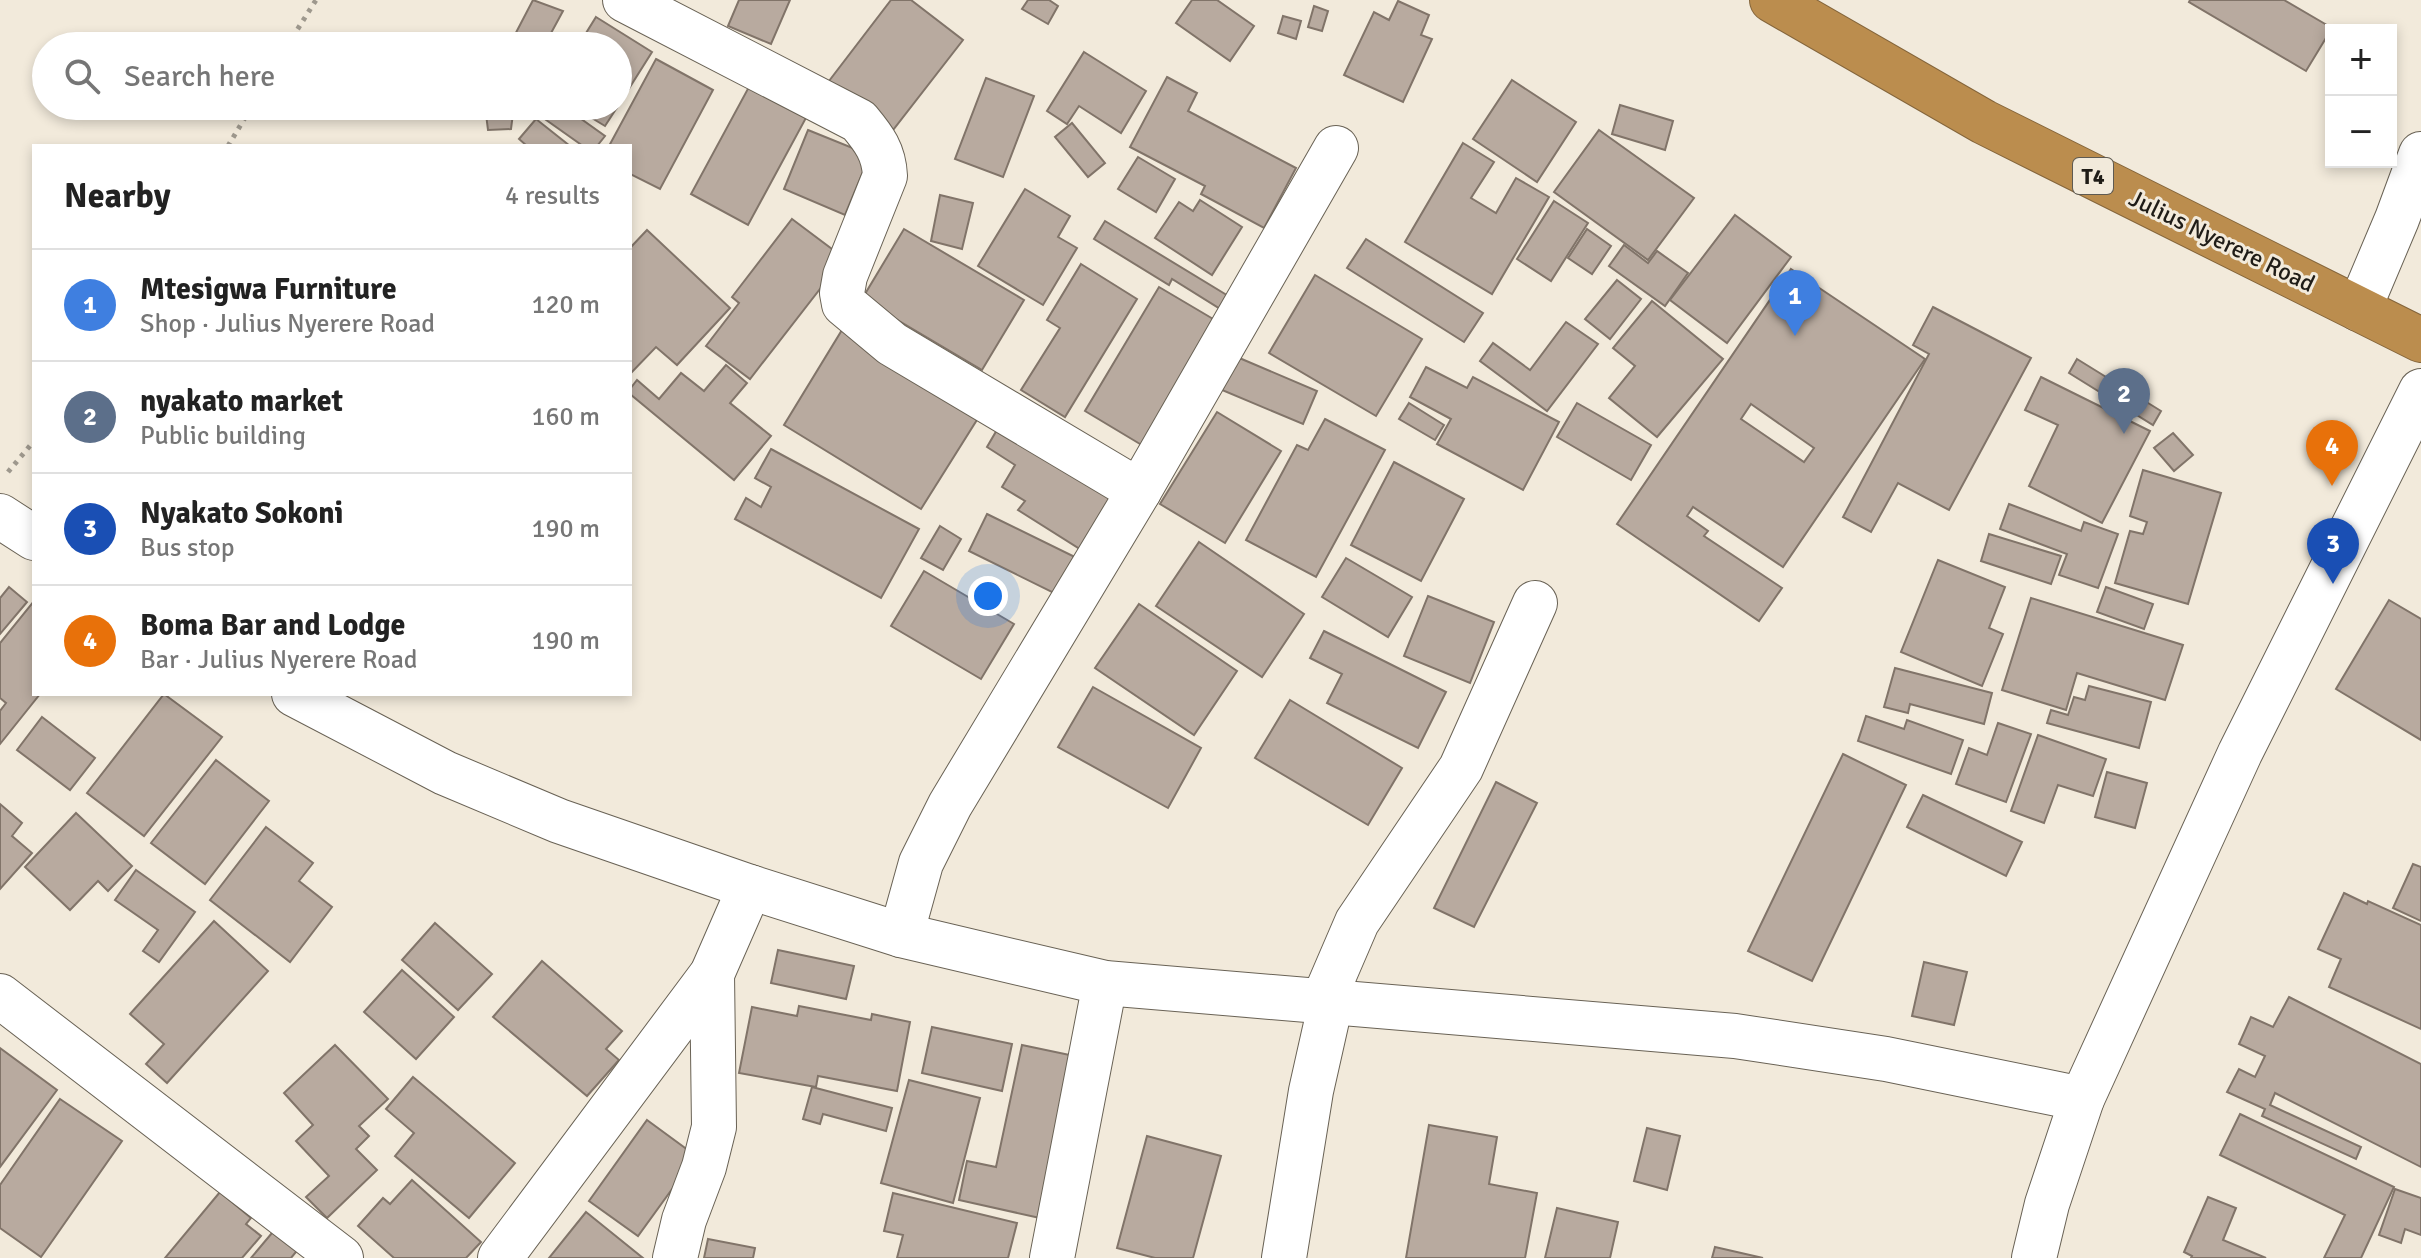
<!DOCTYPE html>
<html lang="en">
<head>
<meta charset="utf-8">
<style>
  body { margin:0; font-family:Signika,sans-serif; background:#f2f2f2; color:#222 }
  .controls { position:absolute; right:24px; top:24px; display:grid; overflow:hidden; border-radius:0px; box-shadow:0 4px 12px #0003 }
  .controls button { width:72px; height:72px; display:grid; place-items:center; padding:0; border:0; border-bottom:2px solid #e0e0e0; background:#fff; color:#222; font:40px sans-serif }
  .you { position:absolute; left:988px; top:596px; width:28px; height:28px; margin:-20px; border:6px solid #fff; border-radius:50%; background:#1a73e8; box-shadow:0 0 0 12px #1a73e833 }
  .badge { display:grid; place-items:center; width:52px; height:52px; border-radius:50%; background:#725529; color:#fff; font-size:26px; font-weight:700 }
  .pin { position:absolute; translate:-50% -66px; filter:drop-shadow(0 2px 4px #0008) }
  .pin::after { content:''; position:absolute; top:42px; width:28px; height:24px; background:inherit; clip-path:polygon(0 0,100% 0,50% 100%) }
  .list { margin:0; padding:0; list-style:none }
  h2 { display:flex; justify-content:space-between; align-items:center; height:104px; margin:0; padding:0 32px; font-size:34px }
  h2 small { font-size:26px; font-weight:400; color:#767676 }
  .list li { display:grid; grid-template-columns:52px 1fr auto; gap:24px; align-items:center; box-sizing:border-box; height:112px; padding:0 32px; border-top:2px solid #e0e0e0 }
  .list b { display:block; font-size:30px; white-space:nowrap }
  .list p { margin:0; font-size:26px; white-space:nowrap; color:#767676 }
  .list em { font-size:26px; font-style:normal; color:#767676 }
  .icon { flex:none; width:44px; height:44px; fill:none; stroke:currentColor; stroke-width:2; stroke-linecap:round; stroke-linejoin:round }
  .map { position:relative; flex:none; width:2421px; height:1258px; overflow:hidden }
  .search { position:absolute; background:#fff; box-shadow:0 4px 12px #0003; left:32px; top:32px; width:600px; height:88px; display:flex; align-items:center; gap:20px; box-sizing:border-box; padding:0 28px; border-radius:44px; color:#767676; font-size:30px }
  .panel { position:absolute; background:#fff; box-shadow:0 4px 12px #0003; left:32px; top:144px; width:600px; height:552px; border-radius:0px }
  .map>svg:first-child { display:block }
</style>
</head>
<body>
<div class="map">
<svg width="2421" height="1258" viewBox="0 0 2421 1258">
  <rect width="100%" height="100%" fill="#f2eadb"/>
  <g fill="#b8aa9f" stroke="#817469" stroke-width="2" fill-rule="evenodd">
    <polygon points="533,0 563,11 544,46 509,46"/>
    <polygon points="739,0 790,0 771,44 728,26"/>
    <polygon points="891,0 911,0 963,40 893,130 829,81"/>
    <polygon points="1028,0 1049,0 1058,6 1048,24 1022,9"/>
    <polygon points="1192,0 1217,0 1254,26 1230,61 1176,23"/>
    <polygon points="2190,0 2284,0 2332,28 2306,71 2189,2"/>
    <polygon points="1398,1 1429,15 1421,35 1432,39 1403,102 1344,75 1374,12 1389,20"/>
    <polygon points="1314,6 1328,11 1322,31 1308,27"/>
    <polygon points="1283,16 1301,21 1296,39 1278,33"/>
    <polygon points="596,17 652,52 618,106 618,46 578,46"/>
    <polygon points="1084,52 1146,91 1121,133 1079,106 1067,124 1047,111"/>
    <polygon points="656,59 713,90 660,189 630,174 630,146 609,146"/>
    <polygon points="1167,77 1197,93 1188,111 1296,168 1264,228 1201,194 1205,186 1130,147"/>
    <polygon points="986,78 1034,96 1003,177 955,159"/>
    <polygon points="1512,80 1576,122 1537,182 1473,139"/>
    <polygon points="750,85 807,116 748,225 691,194"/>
    <polygon points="1620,105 1673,121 1665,150 1612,134"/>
    <polygon points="485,106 514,106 511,129 488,130"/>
    <polygon points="550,106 563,106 605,136 597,146 583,146 542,117"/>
    <polygon points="572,106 618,106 605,126"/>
    <polygon points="536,119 570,146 527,146 519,139"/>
    <polygon points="1072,123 1105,163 1088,177 1055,137"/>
    <polygon points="808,130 870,155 845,215 784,189"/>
    <polygon points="1599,130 1694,198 1648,260 1554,192"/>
    <polygon points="1463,143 1494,162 1471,198 1496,213 1516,178 1549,197 1492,294 1405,242"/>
    <polygon points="1138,157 1175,179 1156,212 1118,189"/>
    <polygon points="1025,189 1070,216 1058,237 1077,248 1043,305 978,266"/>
    <polygon points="940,195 973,203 962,249 931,241"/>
    <polygon points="1200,200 1242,227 1212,275 1155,238 1179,202 1193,211"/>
    <polygon points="1554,201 1588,223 1551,281 1517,259"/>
    <polygon points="1735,215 1791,257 1727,343 1670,300"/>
    <polygon points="792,219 844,258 750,379 706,346 739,303 732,297"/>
    <polygon points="1105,221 1230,297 1222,310 1172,279 1169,285 1094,239"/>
    <polygon points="904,229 1024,300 982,370 862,299"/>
    <polygon points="1587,229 1611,246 1592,274 1568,258"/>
    <polygon points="647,230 730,308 677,365 656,347 630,374 630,248"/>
    <polygon points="1366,239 1483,313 1464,342 1347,268"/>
    <polygon points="1624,245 1648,263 1657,251 1688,273 1665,306 1609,266"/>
    <polygon points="1081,264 1137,299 1065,417 1021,390 1060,328 1047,320"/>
    <path d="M1791 269 1925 359 1783 567 1693 507 1687 516 1708 531 1704 536 1782 588 1759 621 1617 524ZM1751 404 1814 448 1804 462 1741 419Z"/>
    <polygon points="1315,275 1422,339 1376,416 1269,353"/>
    <polygon points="1617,280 1641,299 1610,339 1585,319"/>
    <polygon points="1159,287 1225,326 1150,450 1085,411"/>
    <polygon points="1652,301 1723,359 1657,437 1609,398 1635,366 1613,348"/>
    <polygon points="1933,307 2031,358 1949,510 1898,483 1871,532 1843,517 1929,354 1913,345"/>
    <polygon points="1566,322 1598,344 1547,411 1480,361 1493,343 1530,370"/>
    <polygon points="842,330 980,415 921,509 784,425"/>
    <polygon points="1237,357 1317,391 1303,424 1222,390"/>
    <polygon points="2077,359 2161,411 2153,425 2069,373"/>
    <polygon points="726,365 747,383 730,403 771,436 734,480 630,394 630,389 637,380 659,399 681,373 704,391"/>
    <polygon points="1426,367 1467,388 1473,377 1559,422 1523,490 1437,444 1451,419 1410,397"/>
    <polygon points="2041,377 2150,431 2102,523 2029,486 2058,425 2025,410"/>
    <polygon points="1409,403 1444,425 1435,440 1399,419"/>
    <polygon points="1577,403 1651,445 1631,480 1557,437"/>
    <polygon points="1217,412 1281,451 1225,543 1160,504"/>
    <polygon points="1325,419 1385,450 1316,577 1246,540 1297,445 1308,450"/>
    <polygon points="1001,423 1125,499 1091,556 1018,510 1025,501 1002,487 1015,465 987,447"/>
    <polygon points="2173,433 2193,455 2174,471 2154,448"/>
    <polygon points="771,449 919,529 881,598 735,519 746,498 761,507 771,487 755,478"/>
    <polygon points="1394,462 1464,499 1421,581 1351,545"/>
    <polygon points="2143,470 2221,493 2188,604 2115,583 2130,531 2143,534 2147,522 2130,516"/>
    <polygon points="2009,504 2081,531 2084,522 2118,534 2098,588 2059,575 2067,554 2000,529"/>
    <polygon points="987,514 1081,560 1062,597 969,551"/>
    <polygon points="940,526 961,539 943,570 921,558"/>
    <polygon points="1989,534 2061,556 2051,584 1981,561"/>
    <polygon points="1199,542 1304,614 1262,677 1156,606"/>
    <polygon points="1346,558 1412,597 1388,637 1322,597"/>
    <polygon points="1938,560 2005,587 1989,628 2003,634 1982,686 1901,652"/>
    <polygon points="924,571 1014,624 981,679 891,626"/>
    <polygon points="9,587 27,602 0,634 0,598"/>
    <polygon points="2106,587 2153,604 2144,629 2097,612"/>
    <polygon points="1428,596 1494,622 1470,683 1404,656"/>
    <polygon points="2031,598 2183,645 2165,700 2077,673 2066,710 2002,690"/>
    <polygon points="2389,600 2421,619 2421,740 2336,689"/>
    <polygon points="34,601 34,694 40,694 0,744 0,711 6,703 0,698 0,643"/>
    <polygon points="1139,604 1237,671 1194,735 1095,668"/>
    <polygon points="1324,631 1446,692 1418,748 1327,703 1342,674 1310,658"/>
    <polygon points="1895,668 1992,693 1984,724 1910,704 1908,713 1884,707"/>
    <polygon points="2089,686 2151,702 2139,748 2047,723 2051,710 2068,715 2074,697 2085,700"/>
    <polygon points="1093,687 1201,748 1168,808 1058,747"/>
    <polygon points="164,694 222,737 144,836 87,793"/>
    <polygon points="1290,700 1402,768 1368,825 1255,758"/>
    <polygon points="1866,716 1904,729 1907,720 1963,740 1951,774 1858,741"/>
    <polygon points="42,717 95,758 70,790 17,750"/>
    <polygon points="1998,723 2031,734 2006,802 1956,784 1969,748 1987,755"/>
    <polygon points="2038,735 2106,759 2093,796 2058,785 2044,823 2011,811"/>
    <polygon points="1843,754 1906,785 1812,981 1748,951"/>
    <polygon points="216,760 269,801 205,884 151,843"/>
    <polygon points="2107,772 2147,783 2135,828 2095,817"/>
    <polygon points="1496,782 1537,803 1474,927 1434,908"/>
    <polygon points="1923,795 2022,842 2006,876 1907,827"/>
    <polygon points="0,804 22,823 12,836 32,853 0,889"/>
    <polygon points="76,813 132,866 108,891 98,881 70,910 25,867"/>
    <polygon points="266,827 313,863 299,881 332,907 290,962 210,900"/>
    <polygon points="2413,864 2421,867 2421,921 2393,908"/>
    <polygon points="136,870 195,912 159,962 143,951 158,930 115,900"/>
    <polygon points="2344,893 2367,904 2368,901 2421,925 2421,1029 2329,987 2341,959 2318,949"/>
    <polygon points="214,921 268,971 167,1083 146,1064 164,1044 130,1014"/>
    <polygon points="435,923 492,974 458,1010 402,960"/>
    <polygon points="778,950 854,966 846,999 771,983"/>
    <polygon points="542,961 622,1031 606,1049 619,1060 587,1096 493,1017"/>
    <polygon points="1924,962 1967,972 1954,1025 1912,1016"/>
    <polygon points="402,970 454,1017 416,1059 364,1012"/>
    <polygon points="2289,997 2421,1064 2421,1167 2275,1093 2270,1105 2361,1147 2356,1159 2262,1116 2265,1109 2227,1092 2239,1069 2255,1077 2265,1056 2239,1044 2251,1017 2273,1027"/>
    <polygon points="799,1006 871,1020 872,1014 910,1022 897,1091 818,1076 816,1087 739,1073 752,1007 797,1016"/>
    <polygon points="932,1027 1012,1044 1002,1091 922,1073"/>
    <polygon points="335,1045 388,1099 359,1126 369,1136 356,1149 377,1170 327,1218 306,1197 329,1176 296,1141 313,1125 284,1093"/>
    <polygon points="1022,1045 1084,1058 1049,1220 959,1200 967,1161 996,1167"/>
    <polygon points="0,1048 57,1090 0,1167"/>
    <polygon points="413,1077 515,1163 469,1218 395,1156 414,1133 386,1109"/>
    <polygon points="909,1080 980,1098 953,1203 881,1183"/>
    <polygon points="812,1087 892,1108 886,1131 823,1114 820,1124 803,1119"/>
    <polygon points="60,1099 122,1141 41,1257 0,1228 0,1185"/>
    <polygon points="2240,1114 2394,1187 2361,1258 2324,1258 2345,1215 2220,1155"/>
    <polygon points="647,1120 696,1156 638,1236 589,1201"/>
    <polygon points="1429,1125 1497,1137 1489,1184 1537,1193 1525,1258 1406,1258"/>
    <polygon points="1647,1128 1680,1136 1667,1190 1634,1181"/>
    <polygon points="1147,1136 1221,1156 1193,1258 1155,1258 1117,1248"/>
    <polygon points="412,1180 481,1242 466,1258 394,1258 358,1226 383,1198 390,1204"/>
    <polygon points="2395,1189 2421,1198 2421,1235 2405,1229 2401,1243 2379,1235"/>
    <polygon points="220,1192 251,1218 246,1224 261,1236 242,1258 165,1258"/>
    <polygon points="893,1193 1017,1223 1008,1258 897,1258 903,1235 884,1231"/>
    <polygon points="2208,1197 2236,1208 2223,1240 2266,1258 2191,1258 2192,1256 2184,1252"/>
    <polygon points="1557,1208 1618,1222 1610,1258 1545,1258"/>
    <polygon points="586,1212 643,1258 549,1258"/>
    <polygon points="277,1227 300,1247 291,1258 251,1258"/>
    <polygon points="708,1239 755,1248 753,1258 704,1258"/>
    <polygon points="1715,1247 1763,1258 1712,1258"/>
  </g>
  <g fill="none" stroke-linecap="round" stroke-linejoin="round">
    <defs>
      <g id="minor">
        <path d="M625 0 859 121C874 139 884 152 885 176L845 276 842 293 844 304 892 344 1139 491"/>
        <polyline points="2359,309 2397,219 2421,154"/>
        <polyline points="0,516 34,538"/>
        <polyline points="294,694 445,773 559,821 750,887 901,935 1105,983 1735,1036 1886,1059 2082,1099"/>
        <polyline points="901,935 921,863 950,805 1139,491 1336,148"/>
        <polyline points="0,996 341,1258"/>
        <polyline points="1323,1001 1357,922 1461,768 1535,603"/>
        <polyline points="500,1258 712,974 750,887"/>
        <polyline points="675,1258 684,1220 704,1167 714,1127 712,974"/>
        <polyline points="1052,1258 1105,983"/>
        <polyline points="1284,1258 1311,1091 1331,1002"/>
        <polyline points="2034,1258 2047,1204 2082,1099 2240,753 2421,391"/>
      </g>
      <polyline id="highway" points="1772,0 1984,122 2421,340"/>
    </defs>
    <use href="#minor" stroke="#696255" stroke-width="46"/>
    <use href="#highway" stroke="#84653b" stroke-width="46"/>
    <g stroke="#9e988d" stroke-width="5" stroke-dasharray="4 6" stroke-linecap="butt">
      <polyline points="287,46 316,0"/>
      <polyline points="228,146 252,106"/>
      <polyline points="8,472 34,441"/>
    </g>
    <use href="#minor" stroke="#fff" stroke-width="44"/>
    <use href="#highway" stroke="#bb8d4e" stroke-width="44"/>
  </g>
  <g text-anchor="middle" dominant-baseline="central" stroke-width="6" stroke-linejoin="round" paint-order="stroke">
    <rect fill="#f2eadb" stroke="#5e5a52" stroke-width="2" x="2073" y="158" width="40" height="36" rx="6"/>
    <g font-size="22" font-weight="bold" fill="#1f1c17">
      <text x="2093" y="176">T4</text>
    </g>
    <g font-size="24" fill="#1f1c17" stroke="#f2eadb">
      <text transform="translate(2222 241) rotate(26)">Julius Nyerere Road</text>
    </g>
  </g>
</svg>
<div class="controls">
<button>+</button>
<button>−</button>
</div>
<div class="you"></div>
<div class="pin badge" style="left:1795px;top:336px;background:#3f7fe0">1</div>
<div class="pin badge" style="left:2124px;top:434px;background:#5c6f8a">2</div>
<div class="pin badge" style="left:2333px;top:584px;background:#1a4fb4">3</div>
<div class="pin badge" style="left:2332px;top:486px;background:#e8710a">4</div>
<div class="search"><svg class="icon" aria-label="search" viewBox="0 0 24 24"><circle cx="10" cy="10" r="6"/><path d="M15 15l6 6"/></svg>Search here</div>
<section class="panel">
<h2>Nearby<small>4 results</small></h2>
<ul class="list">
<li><span class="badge" style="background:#3f7fe0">1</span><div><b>Mtesigwa Furniture</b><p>Shop · Julius Nyerere Road</p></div><em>120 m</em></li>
<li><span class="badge" style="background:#5c6f8a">2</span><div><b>nyakato market</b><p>Public building</p></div><em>160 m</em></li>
<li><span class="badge" style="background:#1a4fb4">3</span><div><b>Nyakato Sokoni</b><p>Bus stop</p></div><em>190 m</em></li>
<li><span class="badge" style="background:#e8710a">4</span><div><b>Boma Bar and Lodge</b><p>Bar · Julius Nyerere Road</p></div><em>190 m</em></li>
</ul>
</section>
</div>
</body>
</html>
